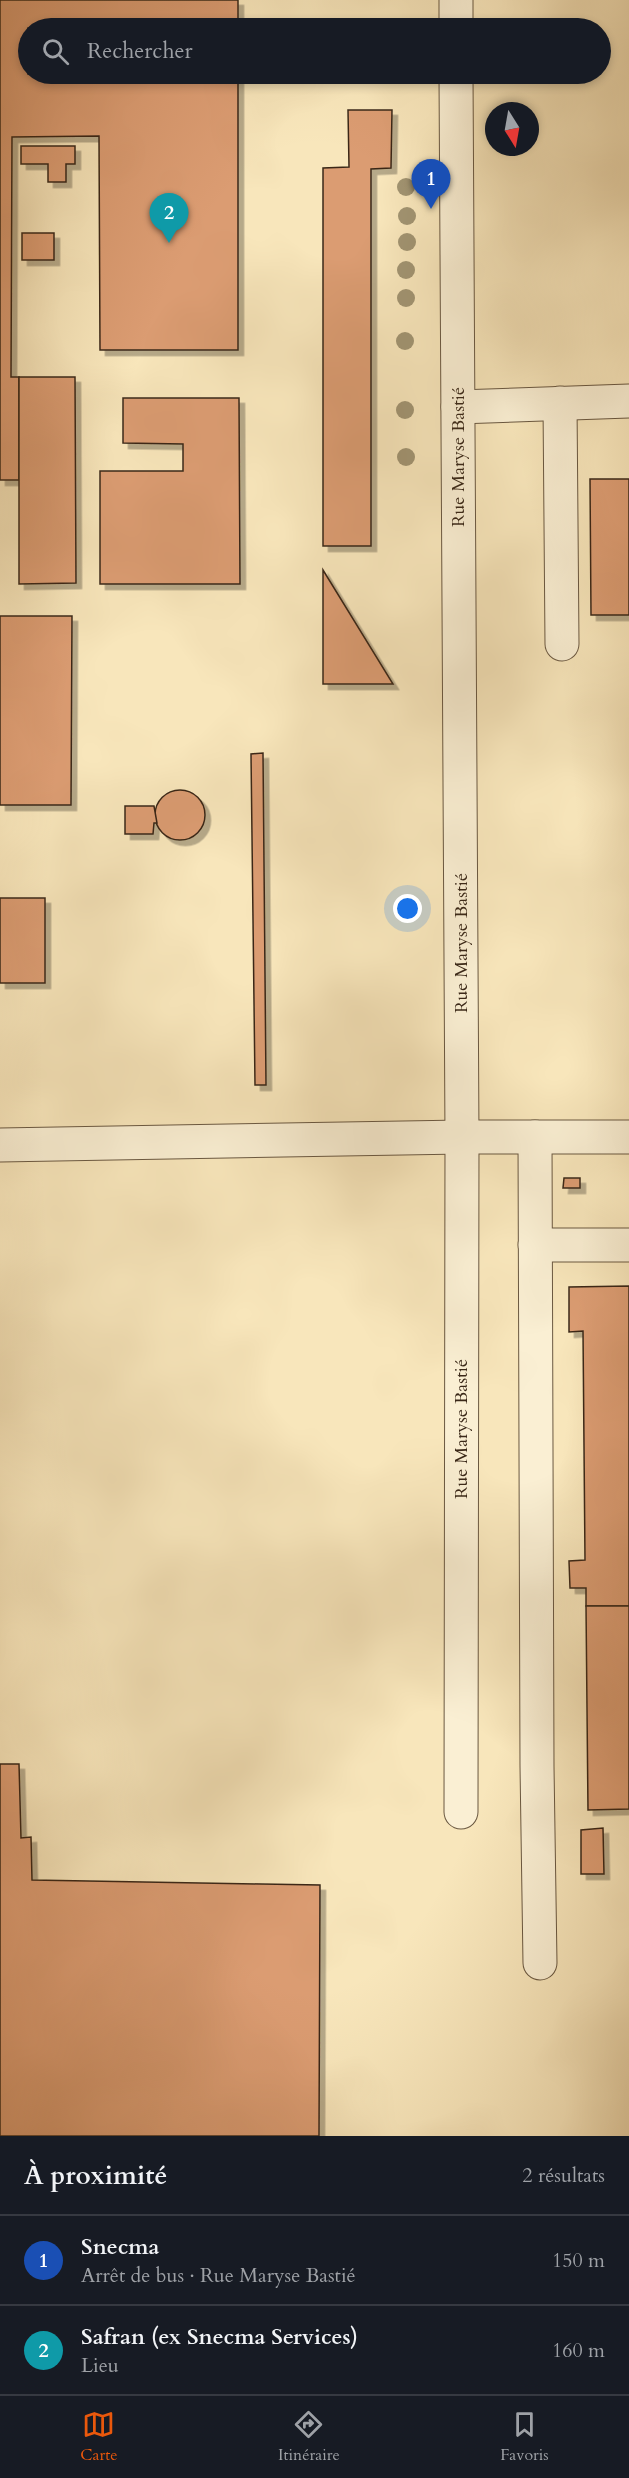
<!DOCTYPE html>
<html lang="fr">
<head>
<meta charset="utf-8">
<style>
  body { margin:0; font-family:Cardo,serif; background:#242831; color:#f1f3f6 }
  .compass { position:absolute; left:485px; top:102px; width:54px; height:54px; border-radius:50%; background:#171b24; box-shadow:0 3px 9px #0003; rotate:169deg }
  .you { position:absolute; left:408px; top:909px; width:21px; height:21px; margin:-15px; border:4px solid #fff; border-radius:50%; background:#1a73e8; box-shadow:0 0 0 9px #1a73e833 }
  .badge { display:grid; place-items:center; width:39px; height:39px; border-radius:50%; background:#ea580c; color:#fff; font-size:20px; font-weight:700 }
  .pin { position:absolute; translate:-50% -50px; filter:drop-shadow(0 2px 3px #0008) }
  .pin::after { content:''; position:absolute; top:32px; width:21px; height:18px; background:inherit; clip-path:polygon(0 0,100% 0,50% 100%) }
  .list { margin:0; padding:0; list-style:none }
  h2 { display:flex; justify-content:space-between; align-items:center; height:78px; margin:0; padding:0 24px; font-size:26px }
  h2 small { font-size:20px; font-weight:400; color:#9ea1a6 }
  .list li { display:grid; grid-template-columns:39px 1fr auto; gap:18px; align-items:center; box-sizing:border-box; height:90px; padding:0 24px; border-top:2px solid #363941 }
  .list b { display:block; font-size:22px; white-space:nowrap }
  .list p { margin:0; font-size:20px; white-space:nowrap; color:#9ea1a6 }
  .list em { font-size:20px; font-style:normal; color:#9ea1a6 }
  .icon { flex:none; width:33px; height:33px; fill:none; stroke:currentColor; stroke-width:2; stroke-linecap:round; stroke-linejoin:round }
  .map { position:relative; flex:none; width:629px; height:2136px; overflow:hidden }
  .search { position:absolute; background:#171b24; box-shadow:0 3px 9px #0003; left:18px; right:18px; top:18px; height:66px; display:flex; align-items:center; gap:15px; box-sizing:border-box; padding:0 21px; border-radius:33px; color:#9ea1a6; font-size:22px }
  .sheet { height:258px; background:#171b24 }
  nav { display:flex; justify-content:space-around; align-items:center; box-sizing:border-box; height:84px; border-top:2px solid #363941; background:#171b24; font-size:16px; color:#9ea1a6 }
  nav a { display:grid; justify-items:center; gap:3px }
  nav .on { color:#ea580c }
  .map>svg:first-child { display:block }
</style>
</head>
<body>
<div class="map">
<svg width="629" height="2136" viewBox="0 0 629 2136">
  <defs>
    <filter id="shadow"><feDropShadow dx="5.5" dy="5.5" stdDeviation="0" flood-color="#0004"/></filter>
  </defs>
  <rect width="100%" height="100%" fill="#f8e6bb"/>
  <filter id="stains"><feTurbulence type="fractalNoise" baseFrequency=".00333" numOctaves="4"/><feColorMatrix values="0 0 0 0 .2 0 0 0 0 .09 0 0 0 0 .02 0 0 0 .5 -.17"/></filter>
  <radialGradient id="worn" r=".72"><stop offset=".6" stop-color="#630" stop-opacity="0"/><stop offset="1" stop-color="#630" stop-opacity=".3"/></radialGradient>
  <g fill="#db9c72" stroke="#3a2818" stroke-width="1.5" filter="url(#shadow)">
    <polygon points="0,0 238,0 238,28 28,28 28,74 238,74 238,350 100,350 99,136 12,137 11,377 19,377 19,480 0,480"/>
    <polygon points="348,110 392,110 391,168 371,169 371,546 323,546 323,168 349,167"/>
    <polygon points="21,146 75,146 75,164 66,164 66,182 48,182 48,164 21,164"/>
    <rect x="22" y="233" width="32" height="27"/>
    <polygon points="19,377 75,377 76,583 19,584"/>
    <polygon points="123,398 239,398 240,584 100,584 100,471 183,471 183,444 123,443"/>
    <polygon points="590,479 629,479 629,615 591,615"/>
    <polygon points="323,570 393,684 323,684"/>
    <polygon points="0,616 72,616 71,805 0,805"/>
    <polygon points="263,753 266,1085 255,1085 251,754"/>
    <circle cx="180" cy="815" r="25"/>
    <polygon points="125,806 154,806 157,823 154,823 153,834 125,834"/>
    <rect x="0" y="898" width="45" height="85"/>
    <polygon points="564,1178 580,1178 580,1188 563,1188"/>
    <polygon points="629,1286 629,1606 586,1606 586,1588 570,1588 569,1561 585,1560 583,1331 569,1332 569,1287"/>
    <polygon points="586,1606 629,1606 629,1809 588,1810"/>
    <polygon points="0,1764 19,1764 21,1838 31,1837 32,1880 320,1885 319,2136 0,2136"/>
    <polygon points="603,1828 604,1874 581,1874 581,1830"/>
  </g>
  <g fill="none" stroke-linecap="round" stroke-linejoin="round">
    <defs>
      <g id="minor">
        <polyline points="456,0 456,28"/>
        <polyline points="456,74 462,1137 461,1812"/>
        <polyline points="560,403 562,644"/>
        <polyline points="458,407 629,401"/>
        <polyline points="535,1137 537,1766 540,1963"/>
        <polyline points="0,1145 462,1137 629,1137"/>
        <polyline points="535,1245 629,1245"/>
      </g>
    </defs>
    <use href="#minor" stroke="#6a5841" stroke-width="35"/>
    <use href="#minor" stroke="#faefd3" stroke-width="33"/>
  </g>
  <g fill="#a19472">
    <circle cx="406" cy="187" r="9"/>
    <circle cx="407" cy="216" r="9"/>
    <circle cx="407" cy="242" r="9"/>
    <circle cx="406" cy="270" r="9"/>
    <circle cx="406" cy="298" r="9"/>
    <circle cx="405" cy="341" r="9"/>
    <circle cx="405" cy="410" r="9"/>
    <circle cx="406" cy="457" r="9"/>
  </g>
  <g text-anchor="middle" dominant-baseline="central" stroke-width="4.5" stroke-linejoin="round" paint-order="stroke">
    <g font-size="18" fill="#3a2818" stroke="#faefd3">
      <text transform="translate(458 457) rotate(-90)">Rue Maryse Bastié</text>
      <text transform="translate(461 943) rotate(-90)">Rue Maryse Bastié</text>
      <text transform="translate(461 1429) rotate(-90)">Rue Maryse Bastié</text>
    </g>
  </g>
  <rect width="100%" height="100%" filter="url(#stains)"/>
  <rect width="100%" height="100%" fill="url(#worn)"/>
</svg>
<svg class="compass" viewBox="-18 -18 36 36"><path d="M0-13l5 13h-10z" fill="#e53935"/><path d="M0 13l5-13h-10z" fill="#9ea1a6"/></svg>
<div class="you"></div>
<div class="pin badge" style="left:431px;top:209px;background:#1a4fb4">1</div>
<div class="pin badge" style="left:169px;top:243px;background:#0f9aa8">2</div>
<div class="search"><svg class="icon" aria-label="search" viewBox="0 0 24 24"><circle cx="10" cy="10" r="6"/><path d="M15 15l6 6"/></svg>Rechercher</div>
</div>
<section class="sheet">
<h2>À proximité<small>2 résultats</small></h2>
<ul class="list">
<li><span class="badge" style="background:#1a4fb4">1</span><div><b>Snecma</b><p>Arrêt de bus · Rue Maryse Bastié</p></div><em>150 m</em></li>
<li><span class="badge" style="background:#0f9aa8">2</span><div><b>Safran (ex Snecma Services)</b><p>Lieu</p></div><em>160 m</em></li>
</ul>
</section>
<nav>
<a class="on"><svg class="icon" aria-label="map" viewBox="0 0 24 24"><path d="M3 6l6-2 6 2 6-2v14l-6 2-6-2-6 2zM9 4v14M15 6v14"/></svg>Carte</a>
<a><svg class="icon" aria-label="directions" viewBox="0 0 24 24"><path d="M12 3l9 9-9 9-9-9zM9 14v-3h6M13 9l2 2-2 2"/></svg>Itinéraire</a>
<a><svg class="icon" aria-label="saved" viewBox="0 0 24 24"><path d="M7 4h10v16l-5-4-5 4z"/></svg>Favoris</a>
</nav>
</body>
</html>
